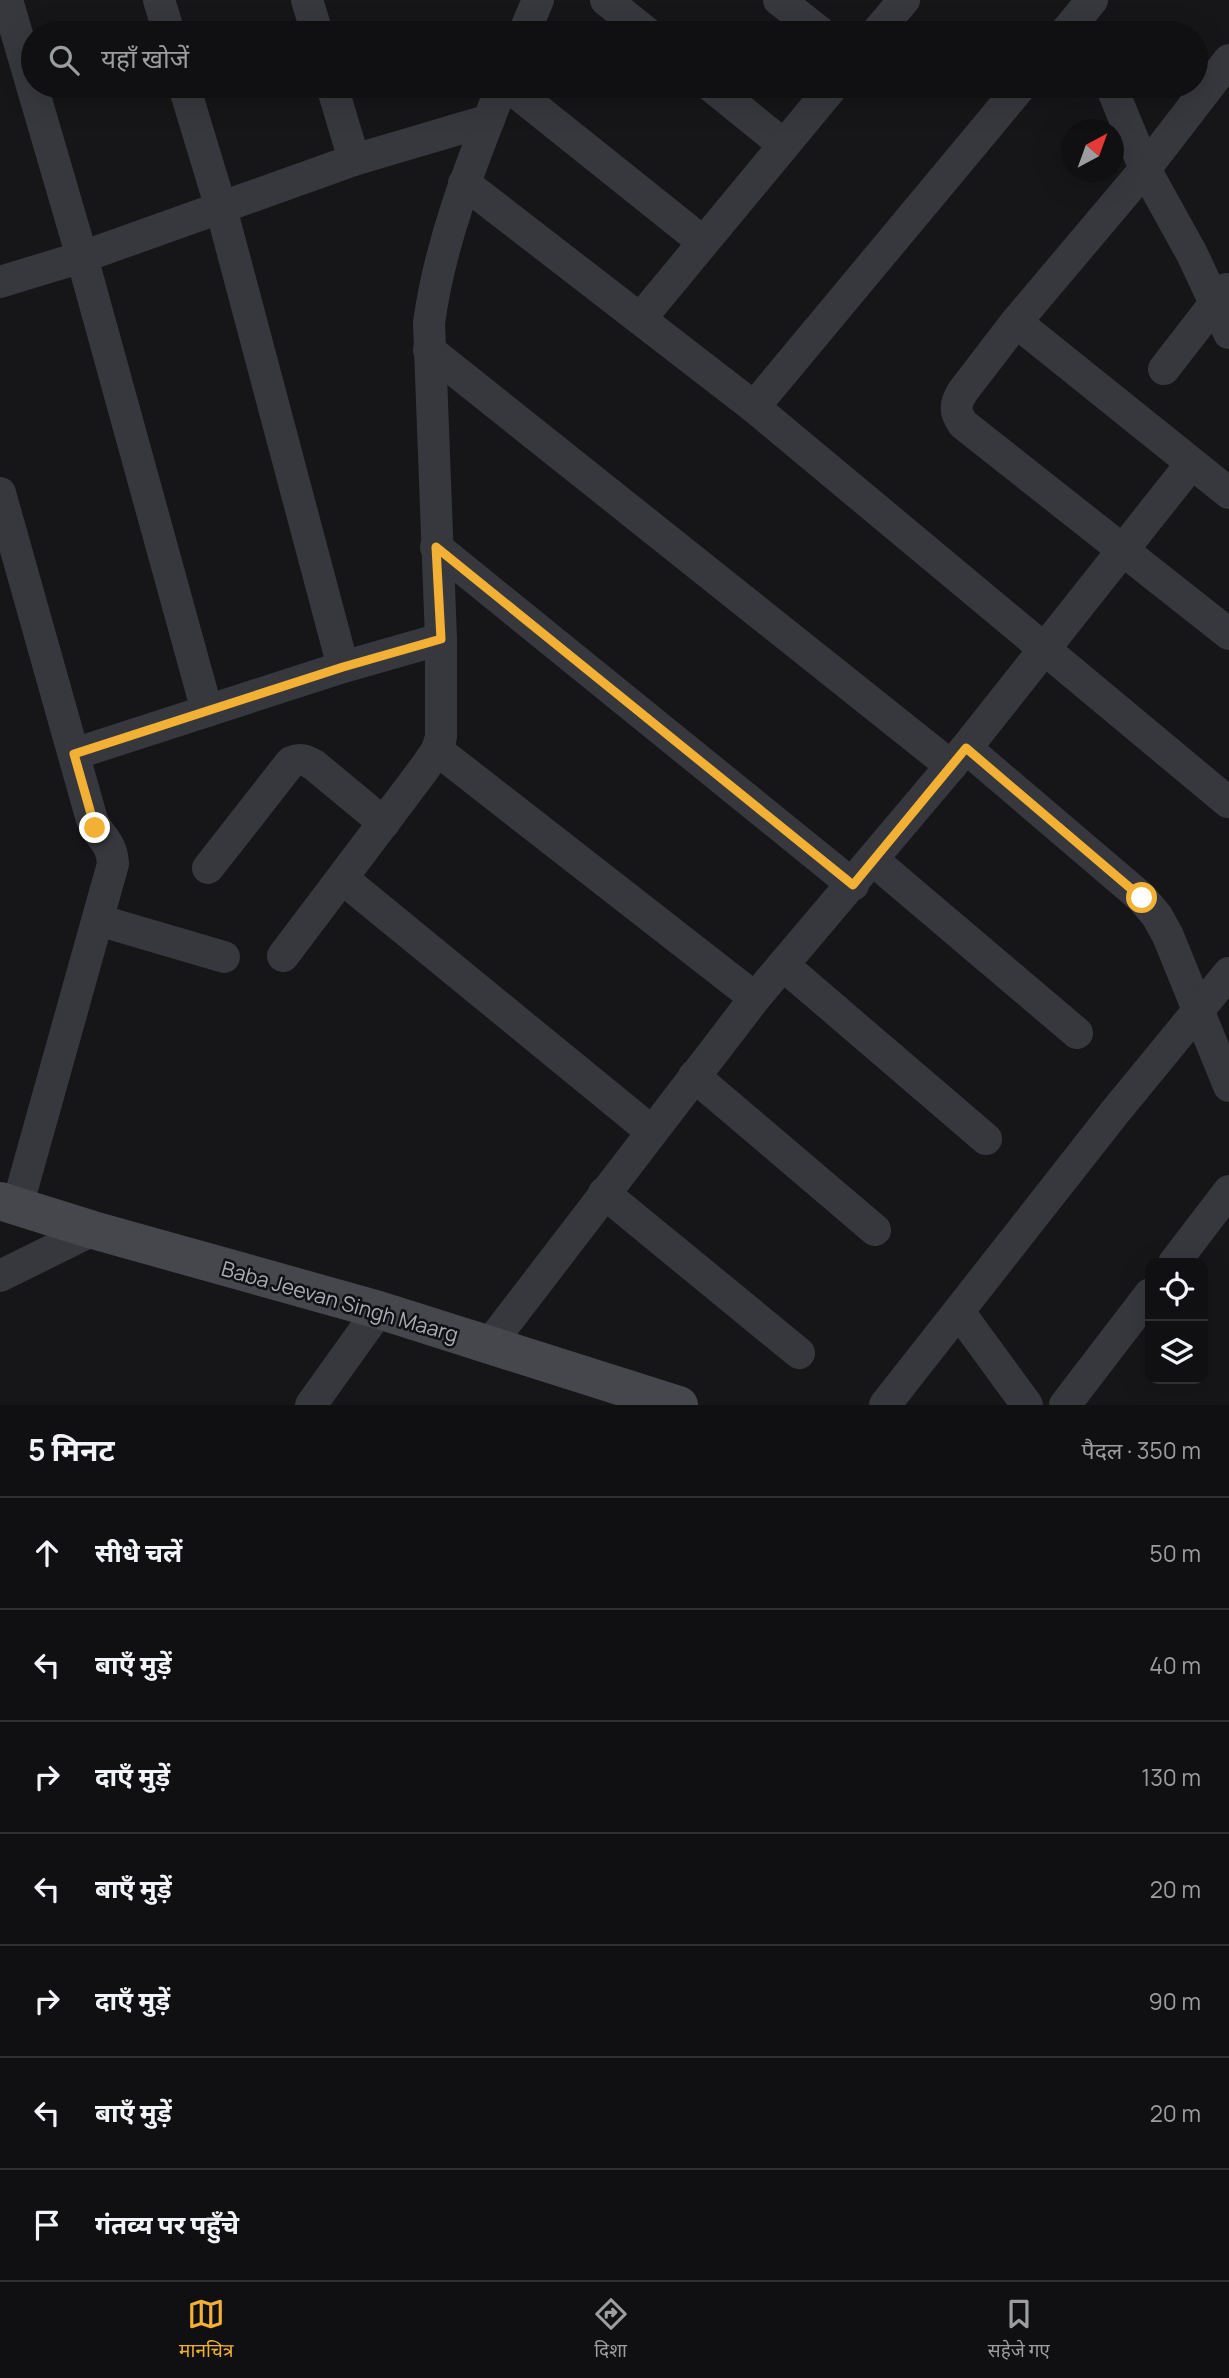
<!DOCTYPE html>
<html lang="hi">
<head>
<meta charset="utf-8">
<style>
  body { margin:0; font-family:Manrope,"Noto Sans Devanagari",sans-serif; background:#19191b; color:#f1f3f6 }
  .controls { position:absolute; right:21px; bottom:21px; display:grid; overflow:hidden; border-radius:14px; box-shadow:0 7px 28px #0002 }
  .controls button { width:63px; height:63px; display:grid; place-items:center; padding:0; border:0; border-bottom:2px solid #303032; background:#101012; color:#f1f3f6; font:35px sans-serif }
  .compass { position:absolute; left:1061px; top:119px; width:63px; height:63px; border-radius:50%; background:#101012; box-shadow:0 7px 28px #0002; rotate:41deg }
  .stop { position:absolute; width:21px; height:21px; margin:-16px; border:5px solid #f2b134; border-radius:50%; background:#fff }
  .stop.end { background:#f2b134; border-color:#fff; box-shadow:0 2px 7px #0008 }
  .list { margin:0; padding:0; list-style:none }
  h2 { display:flex; justify-content:space-between; align-items:center; height:91px; margin:0; padding:0 28px; font-size:30px }
  h2 small { font-size:23px; font-weight:400; color:#9c9d9f }
  .list li { display:grid; grid-template-columns:46px 1fr auto; gap:21px; align-items:center; box-sizing:border-box; height:112px; padding:0 28px; border-top:2px solid #303032 }
  .list b { display:block; font-size:26px; white-space:nowrap }
  .list em { font-size:23px; font-style:normal; color:#9c9d9f }
  .icon { flex:none; width:38px; height:38px; fill:none; stroke:currentColor; stroke-width:2; stroke-linecap:round; stroke-linejoin:round }
  .map { position:relative; flex:none; width:1229px; height:1405px; overflow:hidden }
  .search { position:absolute; background:#101012; box-shadow:0 7px 28px #0002; left:21px; right:21px; top:21px; height:77px; display:flex; align-items:center; gap:18px; box-sizing:border-box; padding:0 24px; border-radius:38px; color:#9c9d9f; font-size:26px }
  .sheet { height:875px; background:#101012 }
  nav { display:flex; justify-content:space-around; align-items:center; box-sizing:border-box; height:98px; border-top:2px solid #303032; background:#101012; font-size:19px; color:#9c9d9f }
  nav a { display:grid; justify-items:center; gap:4px }
  nav .on { color:#f2b134 }
  .map>svg:first-child { display:block }
</style>
</head>
<body>
<div class="map">
<svg width="1229" height="1405" viewBox="0 0 1229 1405">
  <rect width="100%" height="100%" fill="#161618"/>
  <g fill="none" stroke-linecap="round" stroke-linejoin="round">
    <g stroke="#37383d" stroke-width="32">
      <polyline points="7,0 82,257 207,711"/>
      <polyline points="159,0 169,33"/>
      <polyline points="307,0 317,33"/>
      <polyline points="606,0 647,33"/>
      <polyline points="779,0 821,33"/>
      <polyline points="524,33 538,0"/>
      <polyline points="876,33 904,0"/>
      <polyline points="1065,33 1092,0"/>
      <path d="M1229 60 1145 169 1016 322 963 391C955 404 954 411 963 424L1229 634"/>
      <polyline points="184,86 221,208 343,667"/>
      <polyline points="332,86 354,160"/>
      <polyline points="508,86 703,242"/>
      <polyline points="711,86 784,145"/>
      <polyline points="1111,86 1145,169 1192,254 1229,333"/>
      <polyline points="464,183 754,407 1228,802"/>
      <polyline points="0,282 82,257 354,160 489,120"/>
      <polyline points="641,318 833,86"/>
      <polyline points="1016,322 1229,493"/>
      <polyline points="429,350 951,766"/>
      <polyline points="1164,369 1226,289"/>
      <polyline points="754,407 1021,86"/>
      <path d="M0 493 92 820C100 838 112 842 113 864L17 1207"/>
      <polyline points="436,547 853,885"/>
      <polyline points="966,748 1142,898 1157,916 1168,936 1229,1086"/>
      <polyline points="437,750 755,998"/>
      <polyline points="74,754 343,667 441,639"/>
      <polyline points="873,860 1077,1033"/>
      <path d="M208 868 291 762C301 758 305 760 314 765L384 823"/>
      <polyline points="343,879 651,1131"/>
      <polyline points="98,920 224,957"/>
      <path d="M283 956 424 769 437 750 441 737V639L429 323C440 241 472 162 502 86"/>
      <polyline points="783,965 986,1139"/>
      <polyline points="694,1076 875,1230"/>
      <polyline points="604,1193 799,1353"/>
      <polyline points="1174,1263 1229,1191"/>
      <polyline points="0,1276 93,1230"/>
      <polyline points="959,1312 1027,1405"/>
      <polyline points="489,1345 755,998 966,748 1191,464"/>
      <polyline points="311,1405 379,1310"/>
      <polyline points="885,1405 1115,1112 1229,973"/>
      <polyline points="1065,1405 1150,1294"/>
    </g>
    <polyline stroke="#45474d" stroke-width="38" points="0,1201 93,1230 379,1310 679,1405"/>
  </g>
  <g fill="none" stroke-linecap="round" stroke-linejoin="round">
    <polyline stroke="#f2b134" stroke-width="9" points="95,828 74,754 343,667 441,639 436,547 853,885 966,748 1142,898"/>
  </g>
  <g text-anchor="middle" dominant-baseline="central" stroke-width="5" stroke-linejoin="round" paint-order="stroke">
    <g font-size="21" fill="#a8adb8" stroke="#111113">
      <text transform="translate(340 1301) rotate(16)">Baba Jeevan Singh Maarg</text>
    </g>
  </g>
</svg>
<div class="controls">
<button><svg class="icon" aria-label="locate" viewBox="0 0 24 24"><circle cx="12" cy="12" r="6"/><path d="M12 2v4M12 18v4M2 12h4M18 12h4"/></svg></button>
<button><svg class="icon" aria-label="layers" viewBox="0 0 24 24"><path d="M12 4l9 5-9 5-9-5zM3 14l9 5 9-5"/></svg></button>
</div>
<svg class="compass" viewBox="-18 -18 36 36"><path d="M0-13l5 13h-10z" fill="#e53935"/><path d="M0 13l5-13h-10z" fill="#9c9d9f"/></svg>
<div class="stop" style="left:1142px;top:898px"></div>
<div class="stop end" style="left:95px;top:828px"></div>
<div class="search"><svg class="icon" aria-label="search" viewBox="0 0 24 24"><circle cx="10" cy="10" r="6"/><path d="M15 15l6 6"/></svg>यहाँ खोजें</div>
</div>
<section class="sheet">
<h2>5 मिनट<small>पैदल · 350 m</small></h2>
<ul class="list">
<li><svg class="icon" aria-label="ahead" viewBox="0 0 24 24"><path d="M12 20V5M6 11l6-6 6 6"/></svg><div><b>सीधे चलें</b></div><em>50 m</em></li>
<li><svg class="icon" aria-label="left" viewBox="0 0 24 24"><path d="M17 20v-9H6M10 6l-5 5 5 5"/></svg><div><b>बाएँ मुड़ें</b></div><em>40 m</em></li>
<li><svg class="icon" aria-label="right" viewBox="0 0 24 24"><path d="M7 20v-9h11M14 6l5 5-5 5"/></svg><div><b>दाएँ मुड़ें</b></div><em>130 m</em></li>
<li><svg class="icon" aria-label="left" viewBox="0 0 24 24"><path d="M17 20v-9H6M10 6l-5 5 5 5"/></svg><div><b>बाएँ मुड़ें</b></div><em>20 m</em></li>
<li><svg class="icon" aria-label="right" viewBox="0 0 24 24"><path d="M7 20v-9h11M14 6l5 5-5 5"/></svg><div><b>दाएँ मुड़ें</b></div><em>90 m</em></li>
<li><svg class="icon" aria-label="left" viewBox="0 0 24 24"><path d="M17 20v-9H6M10 6l-5 5 5 5"/></svg><div><b>बाएँ मुड़ें</b></div><em>20 m</em></li>
<li><svg class="icon" aria-label="arrive" viewBox="0 0 24 24"><path d="M6 21V4h12l-3 4 3 4H6"/></svg><div><b>गंतव्य पर पहुँचे</b></div></li>
</ul>
</section>
<nav>
<a class="on"><svg class="icon" aria-label="map" viewBox="0 0 24 24"><path d="M3 6l6-2 6 2 6-2v14l-6 2-6-2-6 2zM9 4v14M15 6v14"/></svg>मानचित्र</a>
<a><svg class="icon" aria-label="directions" viewBox="0 0 24 24"><path d="M12 3l9 9-9 9-9-9zM9 14v-3h6M13 9l2 2-2 2"/></svg>दिशा</a>
<a><svg class="icon" aria-label="saved" viewBox="0 0 24 24"><path d="M7 4h10v16l-5-4-5 4z"/></svg>सहेजे गए</a>
</nav>
</body>
</html>
